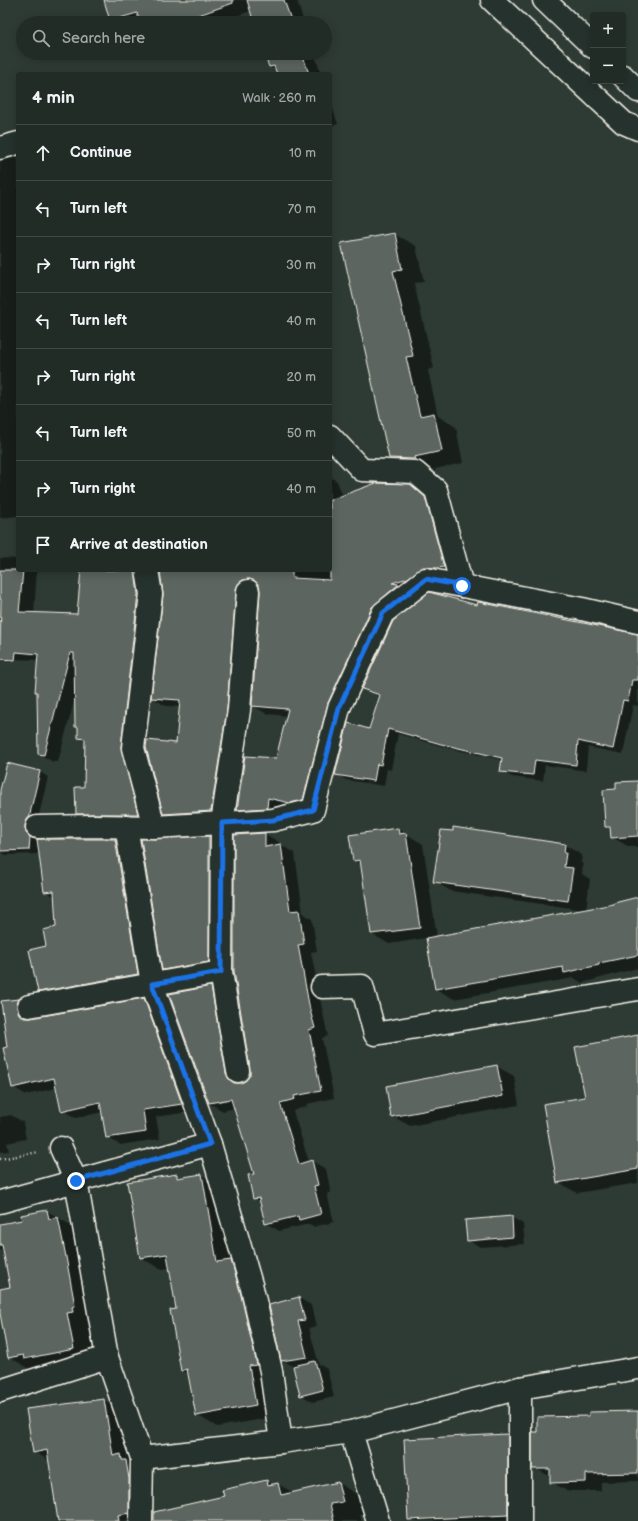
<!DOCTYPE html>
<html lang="en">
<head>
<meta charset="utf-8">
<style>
  body { margin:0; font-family:"Balsamiq Sans",sans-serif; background:#2a342f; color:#f1f3f6 }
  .controls { position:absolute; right:12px; top:12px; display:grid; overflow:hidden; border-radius:4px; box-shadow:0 2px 10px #0003 }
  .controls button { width:36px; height:36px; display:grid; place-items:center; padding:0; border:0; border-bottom:1px solid #3f4844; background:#222c27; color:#f1f3f6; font:20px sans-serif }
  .stop { position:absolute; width:12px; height:12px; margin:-9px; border:3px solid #1a73e8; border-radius:50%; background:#fff }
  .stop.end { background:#1a73e8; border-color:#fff; box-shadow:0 1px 4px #0008 }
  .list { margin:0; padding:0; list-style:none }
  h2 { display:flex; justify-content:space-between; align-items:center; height:52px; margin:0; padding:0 16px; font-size:17px }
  h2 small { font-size:13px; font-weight:400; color:#a2a7a7 }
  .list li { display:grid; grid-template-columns:26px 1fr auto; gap:12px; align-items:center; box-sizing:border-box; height:56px; padding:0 16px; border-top:1px solid #3f4844 }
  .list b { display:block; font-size:15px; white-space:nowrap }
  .list em { font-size:13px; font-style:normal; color:#a2a7a7 }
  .icon { flex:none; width:22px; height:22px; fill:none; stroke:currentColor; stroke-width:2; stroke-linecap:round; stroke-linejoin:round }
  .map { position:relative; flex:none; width:638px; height:1521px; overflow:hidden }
  .search { position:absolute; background:#222c27; box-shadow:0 2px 10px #0003; left:16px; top:16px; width:316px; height:44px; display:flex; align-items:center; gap:10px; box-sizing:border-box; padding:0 14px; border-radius:22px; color:#a2a7a7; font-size:15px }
  .panel { position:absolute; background:#222c27; box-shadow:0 2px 10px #0003; left:16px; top:72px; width:316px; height:500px; border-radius:4px }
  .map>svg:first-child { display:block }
</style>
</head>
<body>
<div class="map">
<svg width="638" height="1521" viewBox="0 0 638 1521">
  <rect width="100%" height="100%" fill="#2e3b34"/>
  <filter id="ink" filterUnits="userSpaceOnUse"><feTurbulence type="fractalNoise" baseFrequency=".025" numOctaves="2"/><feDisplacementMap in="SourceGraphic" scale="8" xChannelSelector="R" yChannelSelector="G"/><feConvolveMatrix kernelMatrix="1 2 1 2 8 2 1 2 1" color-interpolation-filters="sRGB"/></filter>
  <g filter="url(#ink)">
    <g fill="#0007" fill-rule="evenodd">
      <polygon points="105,0 297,0 304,23 255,23 251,11 216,23 116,23 111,20"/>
      <polygon points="265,53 314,53 321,74 278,74 277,71 270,67"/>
      <polygon points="330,101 338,124 330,126"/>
      <polygon points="18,157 18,516 0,518 0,161"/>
      <polygon points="394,234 416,246 424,282 414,283 434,368 428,370 438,416 456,427 463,463 435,469 436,471 412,471 390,458 343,243"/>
      <polygon points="330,477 337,481 343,496 410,485 424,494 439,506 457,574 386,615 305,810 282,805 281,815 252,817 238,809 277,759 287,716 267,714 253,706 261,587 257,587 225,819 178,821 164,813 177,744 180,707 166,706 152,698 164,592 161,570 330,570"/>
      <polygon points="0,558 18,559 18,570 37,570 34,614 78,615 82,570 152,570 134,755 151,822 91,821 76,813 85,788 86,742 79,738 79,729 76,727 75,698 58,762 53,762 39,754 38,693 36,691 38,660 10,659 0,653"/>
      <polygon points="478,606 638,635 638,706 633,705 623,754 588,747 586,771 545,765 543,781 512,777 502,771 503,760 452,749 398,734 391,770 387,769 384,786 346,780 336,774 370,730 381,697 363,688"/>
      <polygon points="8,764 40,772 48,777 39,815 39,821 33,832 34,839 38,843 38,840 115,840 127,847 149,981 51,998 39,991 47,946 58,927 55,897 45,891 39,849 38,854 6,855 0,852 0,792"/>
      <polygon points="638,782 638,847 629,847 612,837 611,829 606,826 617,790"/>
      <polygon points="454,828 565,845 582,855 581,863 583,864 582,874 590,879 586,910 615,905 638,898 638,968 582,983 574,978 454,999 436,989 427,938 389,944 372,934 362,865 354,860 398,829 423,844 437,937 584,910 451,891 434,881 454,832"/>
      <polygon points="265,834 279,842 278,846 281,845 295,853 303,913 312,919 317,951 311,952 324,1018 328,1036 322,1038 334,1098 307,1104 308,1106 293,1111 309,1162 312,1161 326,1169 331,1193 327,1193 334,1222 313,1227 309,1224 279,1231 266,1223 261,1202 254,1198 255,1175 235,1108 223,1111 209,1103 211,988 224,995 240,1084 247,1081 251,1075 235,836"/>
      <polygon points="209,837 224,846 223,970 178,978 163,969 142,840"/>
      <path d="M144 999 157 1007 195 1111 156 1117 160 1139 120 1145 107 1137 103 1112 76 1118 62 1110 57 1088 26 1095 13 1087 2 1002 19 1000 32 1008 30 1016 31 1019ZM58 1076 59 1078 23 1086V1084Z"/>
      <polygon points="638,1036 638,1183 577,1193 558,1182 586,1098"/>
      <polygon points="496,1066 514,1076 519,1105 410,1126 392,1116"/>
      <polygon points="11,1115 23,1122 26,1139 7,1143 9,1151 0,1152 0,1117"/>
      <polygon points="176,1175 183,1178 202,1175 222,1187 275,1417 217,1427 197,1415 189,1374 181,1370 178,1309 170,1268 161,1269 141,1258"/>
      <polygon points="47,1211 79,1230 94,1325 89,1326 96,1361 31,1370 9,1357 2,1316 0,1315 0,1290 11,1288 5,1253 0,1250 0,1225 23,1221 22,1216"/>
      <polygon points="511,1217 523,1224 525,1244 480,1247 468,1240"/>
      <polygon points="299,1298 311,1305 316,1326 309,1328 319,1364 327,1369 334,1397 313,1402 301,1395 294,1367 282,1360"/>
      <polygon points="104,1400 126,1412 150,1521 59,1521 50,1461 34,1452 27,1410"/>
      <polygon points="638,1412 638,1481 601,1482 601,1491 567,1491 551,1482 551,1477 534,1468 590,1417"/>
      <polygon points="507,1435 527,1446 527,1521 412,1521 409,1519"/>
      <polygon points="267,1481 273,1485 278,1484 294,1493 338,1483 360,1496 364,1514 360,1515 362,1521 172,1521 225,1497"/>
    </g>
    <g fill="#5c655e" stroke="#f4f1e8">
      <polygon points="104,0 233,0 233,3 176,23 140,23 137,13 110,21"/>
      <polygon points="247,0 284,0 292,23 254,23"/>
      <polygon points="264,53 302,53 309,74 277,74 274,66 269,67"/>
      <polygon points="395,233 402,269 393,271 413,356 406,357 420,416 434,413 442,451 414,457 415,459 389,458 341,243"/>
      <polygon points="376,483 410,484 425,497 444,567 437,568 423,567 408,578 392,583 399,584 372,607 328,703 303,800 290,803 268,798 267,808 237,810 245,756 276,758 288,709 252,706 260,592 259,586 255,581 249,579 243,580 238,584 236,590 227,709 211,811 163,814 146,747 147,740 176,743 180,700 151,698 163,595 160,570 292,570 292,578 330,580 330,500"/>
      <polygon points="0,570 23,570 19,612 77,614 81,570 135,570 138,594 121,747 138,814 76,814 75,787 84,787 85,739 78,738 78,727 75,727 74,653 70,653 44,755 38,754 37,692 35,692 38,654 16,652 15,660 0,659 1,599 0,599"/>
      <polygon points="429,592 477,605 478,602 638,634 638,680 632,680 628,701 623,700 613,749 578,741 576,765 535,760 533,775 500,772 502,758 441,744 388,729 381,765 377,764 374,781 335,775 348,723 369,729 380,695 362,689 393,621"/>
      <polygon points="7,763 40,771 31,809 30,816 26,821 25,827 26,833 30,837 29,850 0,851 0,790"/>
      <polygon points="638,781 638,836 611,838 610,827 605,827 603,790 616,789 616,782"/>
      <polygon points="453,827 565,844 564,853 566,853 564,867 573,868 568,901 433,882 441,830 453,831"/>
      <polygon points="398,828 399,834 406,833 420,928 371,934 360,860 353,861 349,835"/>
      <polygon points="265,833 265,847 281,844 290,911 299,910 304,944 298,945 310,1010 315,1028 309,1030 321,1091 294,1096 295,1099 280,1103 299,1164 312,1160 318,1185 314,1186 321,1214 299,1220 298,1216 265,1224 259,1198 253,1199 248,1175 254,1174 231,1099 209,1103 169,994 211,986 226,1073 229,1079 234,1083 240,1083 246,1080 250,1075 250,1069 234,971 234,835"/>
      <polygon points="209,836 209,962 162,970 141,839"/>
      <polygon points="37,839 115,839 138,974 38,992 29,950 46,946 43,930 56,927 54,891 44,892"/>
      <polygon points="638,897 638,955 599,963 599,965 564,973 563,967 435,989 426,938 614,904 614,903"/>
      <polygon points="144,998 182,1104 143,1110 146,1132 106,1138 100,1102 61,1111 54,1078 12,1088 3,1048 7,1047 1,1001 19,999 17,1008 19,1014 24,1018 31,1018"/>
      <polygon points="638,1035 638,1169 557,1183 543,1104 585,1097 575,1047"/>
      <polygon points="497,1065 503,1096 391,1117 386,1086"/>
      <polygon points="177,1174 177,1178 202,1174 217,1262 231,1260 240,1291 257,1365 249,1366 256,1405 196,1416 187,1369 181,1371 170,1310 176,1309 167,1254 140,1258 127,1182"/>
      <polygon points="47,1210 49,1219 58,1217 66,1257 75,1306 72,1307 73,1312 67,1313 74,1349 24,1359 23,1355 8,1358 0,1313 0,1289 10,1287 2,1245 0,1245 0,1224 22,1220 21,1215"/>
      <polygon points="512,1216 513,1237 467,1241 465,1220"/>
      <polygon points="299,1297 305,1320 298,1321 307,1357 281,1361 269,1305"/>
      <polygon points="315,1361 323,1390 300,1396 293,1366"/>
      <polygon points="104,1399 113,1456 121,1454 122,1460 126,1460 129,1479 129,1513 118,1515 119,1521 58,1521 47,1450 33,1453 26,1409"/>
      <polygon points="638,1411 638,1473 586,1474 586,1482 550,1483 550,1469 532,1469 532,1432 537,1432 537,1417 589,1416 589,1412"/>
      <polygon points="508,1434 508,1515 408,1520 404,1439"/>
      <polygon points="267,1480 268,1485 278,1483 281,1495 338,1482 343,1502 330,1504 334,1521 154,1521 154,1512 224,1496 222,1490"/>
    </g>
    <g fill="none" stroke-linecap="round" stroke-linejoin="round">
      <defs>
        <g id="minor">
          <polyline points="0,148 18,143"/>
          <polyline points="330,436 362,470 415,472 436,490 462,586"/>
          <polyline points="147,570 151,594 133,748 154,827"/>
          <polyline points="126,826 152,984 210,1144"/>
          <polyline points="37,827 94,826 154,827 273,820 313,810 339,708 383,613 426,579 582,609 638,622"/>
          <polyline points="322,987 362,986 375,1034 638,989"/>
          <polyline points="29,1006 221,972"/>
          <polyline points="238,1071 221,972 222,823 239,710 248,591"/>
          <polyline points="61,1148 76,1181 107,1357 142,1458 141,1521"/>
          <polyline points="0,1202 210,1144 252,1288 271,1371 281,1442"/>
          <polyline points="0,1391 107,1357"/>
          <polyline points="351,1432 378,1521"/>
          <polyline points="142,1458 281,1442 351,1432 520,1388 638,1368"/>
          <polyline points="520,1521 520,1388"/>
        </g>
        <g id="major">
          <polyline points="492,0 624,123 638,129"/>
          <polyline points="544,0 593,47"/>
          <polyline points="623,76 638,91"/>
        </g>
      </defs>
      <use href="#minor" stroke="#f4f1e8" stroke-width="25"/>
      <use href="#major" stroke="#f4f1e8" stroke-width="25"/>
      <polyline stroke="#f4f1e8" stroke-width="2.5" stroke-dasharray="1 3" stroke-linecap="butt" points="0,1159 39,1152"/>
      <use href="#minor" stroke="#26332d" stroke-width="22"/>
      <use href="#major" stroke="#26332d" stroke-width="22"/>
    </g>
  </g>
  <g fill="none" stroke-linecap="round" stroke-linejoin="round" filter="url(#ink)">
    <polyline stroke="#1a73e8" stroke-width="5" points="76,1181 210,1144 152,984 221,972 222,823 273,820 313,810 339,708 383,613 426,579 462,586"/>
  </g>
</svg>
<div class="controls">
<button>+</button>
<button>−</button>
</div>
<div class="stop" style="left:462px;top:586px"></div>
<div class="stop end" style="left:76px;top:1181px"></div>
<div class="search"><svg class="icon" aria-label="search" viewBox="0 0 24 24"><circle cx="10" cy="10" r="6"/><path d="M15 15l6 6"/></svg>Search here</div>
<section class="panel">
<h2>4 min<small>Walk · 260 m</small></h2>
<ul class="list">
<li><svg class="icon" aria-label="ahead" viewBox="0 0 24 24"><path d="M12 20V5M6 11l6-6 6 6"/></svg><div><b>Continue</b></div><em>10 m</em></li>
<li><svg class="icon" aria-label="left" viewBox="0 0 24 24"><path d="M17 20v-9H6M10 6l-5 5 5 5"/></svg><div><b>Turn left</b></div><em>70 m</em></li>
<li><svg class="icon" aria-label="right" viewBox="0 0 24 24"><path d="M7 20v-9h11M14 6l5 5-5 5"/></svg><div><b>Turn right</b></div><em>30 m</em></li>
<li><svg class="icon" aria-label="left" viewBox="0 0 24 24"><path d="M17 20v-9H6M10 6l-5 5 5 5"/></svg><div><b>Turn left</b></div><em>40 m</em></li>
<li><svg class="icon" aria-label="right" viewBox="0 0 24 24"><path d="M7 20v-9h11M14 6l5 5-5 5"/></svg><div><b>Turn right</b></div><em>20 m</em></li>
<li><svg class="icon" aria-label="left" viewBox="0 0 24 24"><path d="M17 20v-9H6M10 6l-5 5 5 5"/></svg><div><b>Turn left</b></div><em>50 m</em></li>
<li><svg class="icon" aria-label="right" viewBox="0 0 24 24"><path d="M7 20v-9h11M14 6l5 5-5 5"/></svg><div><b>Turn right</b></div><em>40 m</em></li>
<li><svg class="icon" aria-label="arrive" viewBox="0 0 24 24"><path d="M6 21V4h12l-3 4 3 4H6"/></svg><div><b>Arrive at destination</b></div></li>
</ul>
</section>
</div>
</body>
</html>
